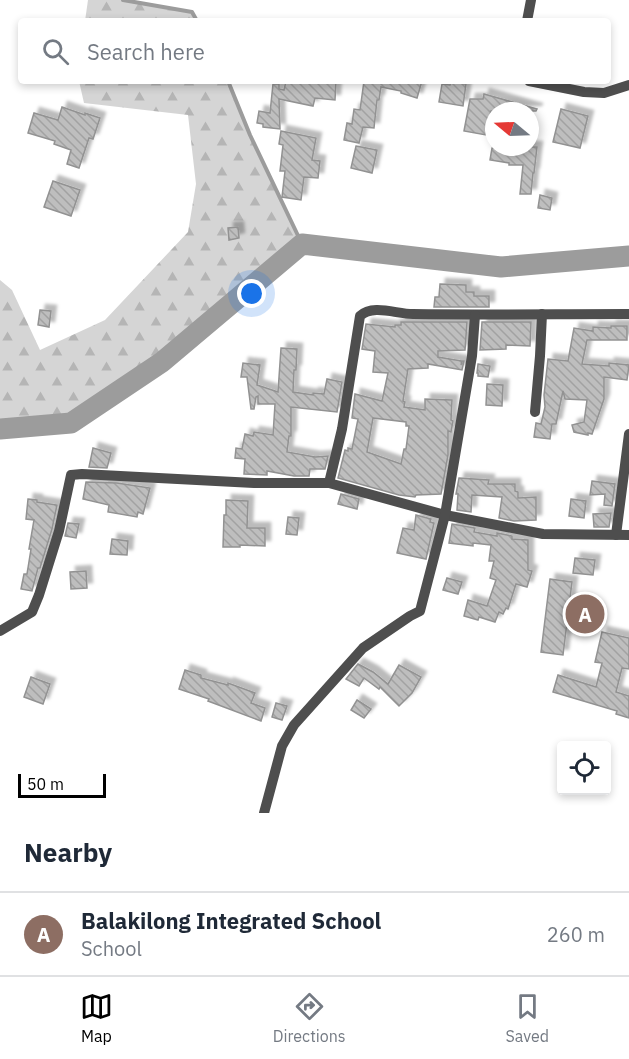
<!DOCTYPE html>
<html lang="en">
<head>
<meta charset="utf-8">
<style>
  body { margin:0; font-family:"IBM Plex Sans",sans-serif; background:#f2f2f3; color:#1f2937 }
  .controls { position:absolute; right:18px; bottom:18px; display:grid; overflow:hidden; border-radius:6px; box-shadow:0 3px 9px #0003 }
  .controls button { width:54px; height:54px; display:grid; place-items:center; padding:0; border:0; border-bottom:2px solid #e0e1e3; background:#fff; color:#1f2937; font:30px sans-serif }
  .compass { position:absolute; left:485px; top:102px; width:54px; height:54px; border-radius:50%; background:#fff; box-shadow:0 3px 9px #0003; rotate:289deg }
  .scale { position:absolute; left:18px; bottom:15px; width:88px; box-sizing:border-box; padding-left:6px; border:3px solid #000; border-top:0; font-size:16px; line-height:21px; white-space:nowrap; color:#000; -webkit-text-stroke:4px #fff; paint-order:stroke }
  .you { position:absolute; left:252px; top:294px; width:21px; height:21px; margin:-15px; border:4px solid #fff; border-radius:50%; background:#1a73e8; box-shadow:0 0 0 9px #1a73e833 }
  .badge { display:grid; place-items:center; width:39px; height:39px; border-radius:50%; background:#000; color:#fff; font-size:20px; font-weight:700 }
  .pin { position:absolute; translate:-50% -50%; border:3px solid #fff; box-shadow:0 2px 6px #0006 }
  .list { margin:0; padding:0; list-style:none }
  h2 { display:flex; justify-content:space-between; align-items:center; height:78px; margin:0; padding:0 24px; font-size:26px }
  h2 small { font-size:20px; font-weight:400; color:#747a83 }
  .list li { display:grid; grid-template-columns:39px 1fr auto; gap:18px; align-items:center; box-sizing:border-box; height:84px; padding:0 24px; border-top:2px solid #e0e1e3 }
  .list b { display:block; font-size:22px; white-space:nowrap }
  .list p { margin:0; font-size:20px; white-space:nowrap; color:#747a83 }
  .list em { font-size:20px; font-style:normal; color:#747a83 }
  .icon { flex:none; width:33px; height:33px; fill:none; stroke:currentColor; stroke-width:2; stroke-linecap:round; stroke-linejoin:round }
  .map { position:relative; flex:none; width:629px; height:813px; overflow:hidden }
  .search { position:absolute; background:#fff; box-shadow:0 3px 9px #0003; left:18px; right:18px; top:18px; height:66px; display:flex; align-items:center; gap:15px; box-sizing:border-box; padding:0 21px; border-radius:6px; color:#747a83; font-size:22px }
  .sheet { height:162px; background:#fff }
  nav { display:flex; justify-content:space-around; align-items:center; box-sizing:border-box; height:84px; border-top:2px solid #e0e1e3; background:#fff; font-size:16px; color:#747a83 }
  nav a { display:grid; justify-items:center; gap:3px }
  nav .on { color:#000 }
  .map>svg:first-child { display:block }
</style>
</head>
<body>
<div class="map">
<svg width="629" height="813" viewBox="0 0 629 813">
  <defs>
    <pattern id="forest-firs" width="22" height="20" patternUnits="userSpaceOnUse" patternTransform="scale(1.5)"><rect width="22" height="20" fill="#d5d5d5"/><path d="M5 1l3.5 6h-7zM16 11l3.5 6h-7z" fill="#b5b5b5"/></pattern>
    <pattern id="building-back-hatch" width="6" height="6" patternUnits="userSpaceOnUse" patternTransform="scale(1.5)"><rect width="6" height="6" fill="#bebebe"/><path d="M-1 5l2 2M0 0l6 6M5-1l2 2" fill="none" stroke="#a2a2a2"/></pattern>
    <filter id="shadow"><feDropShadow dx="5.5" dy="-5.5" stdDeviation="1.5" flood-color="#0004"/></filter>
  </defs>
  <rect width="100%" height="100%" fill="#fff"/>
  <g fill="url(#forest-firs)">
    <polygon points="88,0 123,0 192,12 197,21 85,21"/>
    <polygon points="79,81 228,81 250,135 302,244 162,362 71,423 0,427 0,280 12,290 40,350 105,320 188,232 196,184 188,115 84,103"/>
  </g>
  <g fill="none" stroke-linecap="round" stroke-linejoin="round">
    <g stroke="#9c9c9c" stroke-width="4">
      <polyline points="123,0 192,12 197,21"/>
      <polyline points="228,81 250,135 302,244"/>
    </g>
    <polyline stroke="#9c9c9c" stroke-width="21" points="0,429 71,423 162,362 302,244 501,267 629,256"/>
  </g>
  <g fill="url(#building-back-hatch)" stroke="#929292" stroke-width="1.5" fill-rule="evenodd" filter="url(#shadow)">
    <polygon points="286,81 336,81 335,100 315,98 313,106 279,99 280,129 263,127 263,124 257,123 259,111 270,113 273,84 279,84 279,89 284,90"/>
    <polygon points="364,81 422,81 417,98 401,93 401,91 381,87 379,100 377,100 374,128 363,127 359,143 344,140 347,123 352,124 354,109 360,110"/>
    <polygon points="451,82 466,84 463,106 439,102 442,84 450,85"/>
    <polygon points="484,94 537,109 536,111 491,111 486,135 464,131 470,99 483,99"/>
    <polygon points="62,107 85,115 85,113 100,118 93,139 89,138 79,168 67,164 71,150 54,144 55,141 28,133 34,113 58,120"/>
    <polygon points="561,109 588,116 580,148 553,142"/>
    <polygon points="281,131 316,138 312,160 320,161 318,178 304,177 301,200 282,197 285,171 280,171 283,145 279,144"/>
    <polygon points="356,146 377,150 372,173 351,168"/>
    <polygon points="517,147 537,147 534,173 533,173 531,194 520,194 523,165 509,165 509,163 490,160 492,148 516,151"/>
    <polygon points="53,181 80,190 71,216 44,207"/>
    <polygon points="540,195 552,198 550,210 538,208"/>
    <polygon points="238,227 239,238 229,240 228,228"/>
    <polygon points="440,284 466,285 466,292 474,292 474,296 489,296 489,307 434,307 435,297 439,297"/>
    <polygon points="40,310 51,311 49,327 38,325"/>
    <path d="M401 322H467L465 350 438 351V357L462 361 461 365 462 361H464L462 370 428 364V368L408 369 403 401 405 402 404 407 425 410V399L452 400 451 420 453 421 451 432 448 431V455L441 494 416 495 415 497 399 495 338 478 345 450 348 451V448L352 449 358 419 352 418 355 394 382 401 388 373 373 372 375 351 362 349 366 324 395 327V325H401ZM373 418 406 422V426H409L406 449H404L401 464 367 452Z"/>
    <polygon points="482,322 531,322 530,346 506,345 506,349 480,350"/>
    <polygon points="611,326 627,326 627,340 587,340 582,364 609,366 609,363 629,365 627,380 604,377 604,399 592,434 588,433 588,435 574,432 572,425 584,422 587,400 565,399 563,391 556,424 552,424 550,439 534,437 536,423 541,424 545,407 544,395 548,359 568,361 574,328 593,331 593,327 611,328"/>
    <polygon points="281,348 297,349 296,370 294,370 293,392 313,395 313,393 324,394 327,379 342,382 337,412 291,407 291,436 289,436 287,452 315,457 328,456 325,469 310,469 309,476 294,476 267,471 267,475 244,474 245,459 235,458 236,448 242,449 245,434 253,436 254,432 273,435 275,404 258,404 258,396 256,397 254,409 251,409 247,377 241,377 243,363 260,365 257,385 278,392"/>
    <polygon points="478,364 490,366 488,377 478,376 478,373 477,373"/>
    <polygon points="487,384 503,385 502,406 486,405"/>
    <polygon points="93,448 111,453 107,468 89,467"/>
    <polygon points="459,478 489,480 488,484 515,484 515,491 518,492 518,498 536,497 536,520 514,521 499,518 502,497 472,495 471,512 457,510 458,494 456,494"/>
    <polygon points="592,481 615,484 612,506 604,505 605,494 590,495"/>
    <polygon points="86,482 117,483 150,488 143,514 138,512 137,517 108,512 109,505 83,499"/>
    <polygon points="341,494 359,499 357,509 338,504"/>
    <polygon points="28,499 37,500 37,502 57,505 52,529 40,568 38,568 32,591 21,589 24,574 27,574 31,549 29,549 34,520 26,519"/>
    <polygon points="571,499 586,501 584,518 569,516"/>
    <polygon points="226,500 248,501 247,528 265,528 265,546 240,545 240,547 223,547 224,515 226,515"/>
    <polygon points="611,513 609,527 594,527 593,514"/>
    <polygon points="416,515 431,519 430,522 434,523 426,559 397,553 403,528 414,530"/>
    <polygon points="288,517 299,518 297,535 286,534"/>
    <polygon points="68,523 79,524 76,538 65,536"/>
    <polygon points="452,524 475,528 474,532 497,536 497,533 512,536 512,539 528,540 528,570 532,571 527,587 516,584 508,609 506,608 503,614 499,612 495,622 479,617 478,620 464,616 468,600 487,606 496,580 490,578 494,561 489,561 491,545 473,543 473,546 449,543"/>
    <polygon points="112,539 128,541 127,555 110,554"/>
    <polygon points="575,558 595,560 593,575 573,573"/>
    <polygon points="86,571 87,588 71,589 70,572"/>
    <polygon points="447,578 462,582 458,594 443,590"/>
    <polygon points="550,579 572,582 563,655 541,652"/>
    <polygon points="602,632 629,638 629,669 622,668 616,692 629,696 629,718 616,714 617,711 553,692 558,675 596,687 602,663 595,662"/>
    <polygon points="358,664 373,672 388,684 399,665 421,677 412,693 399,706 380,687 379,689 364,678 359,686 346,679"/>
    <polygon points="185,670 201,675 201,678 228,685 228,683 255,693 251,703 265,708 261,721 208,701 209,699 179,689"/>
    <polygon points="31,677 50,684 43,704 24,697"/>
    <polygon points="357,700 371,709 364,718 351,710"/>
    <polygon points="276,703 287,706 282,720 272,717"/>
  </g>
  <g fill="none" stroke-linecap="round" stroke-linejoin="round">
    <g stroke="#4e4e4e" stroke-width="10">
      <polyline points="527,21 531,0"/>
      <polyline points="529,81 584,92 604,93 629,85"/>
      <polyline points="535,412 540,356 542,314"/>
      <path d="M329 483 342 429 360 316C373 304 396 314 413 314 485 315 557 314 629 314"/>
      <polyline points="616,535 629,434"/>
      <polyline points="0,631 32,612 39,595 59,531 71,475 82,474 254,483 329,483 445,515 543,534 629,535"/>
      <polyline points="264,813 282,746 294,725 363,648 410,616 420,611 445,515 472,356 475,315"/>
    </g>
  </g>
</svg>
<div class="controls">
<button><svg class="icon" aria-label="locate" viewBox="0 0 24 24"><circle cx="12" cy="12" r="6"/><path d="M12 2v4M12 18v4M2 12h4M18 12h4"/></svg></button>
</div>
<svg class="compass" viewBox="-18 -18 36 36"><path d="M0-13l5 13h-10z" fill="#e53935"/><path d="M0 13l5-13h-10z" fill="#747a83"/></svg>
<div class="scale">50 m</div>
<div class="you"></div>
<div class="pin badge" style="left:585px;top:614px;background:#8d6e63">A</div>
<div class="search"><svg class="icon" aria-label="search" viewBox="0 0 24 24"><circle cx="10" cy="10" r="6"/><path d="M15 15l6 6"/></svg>Search here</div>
</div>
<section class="sheet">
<h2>Nearby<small></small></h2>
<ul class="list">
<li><span class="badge" style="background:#8d6e63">A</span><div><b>Balakilong Integrated School</b><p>School</p></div><em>260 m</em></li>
</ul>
</section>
<nav>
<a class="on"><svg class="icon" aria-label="map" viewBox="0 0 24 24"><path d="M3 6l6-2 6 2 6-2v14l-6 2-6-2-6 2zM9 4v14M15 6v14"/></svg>Map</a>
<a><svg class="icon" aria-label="directions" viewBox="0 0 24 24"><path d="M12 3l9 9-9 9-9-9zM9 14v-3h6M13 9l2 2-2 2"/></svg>Directions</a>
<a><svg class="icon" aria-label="saved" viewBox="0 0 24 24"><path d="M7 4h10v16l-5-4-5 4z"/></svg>Saved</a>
</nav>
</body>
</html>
